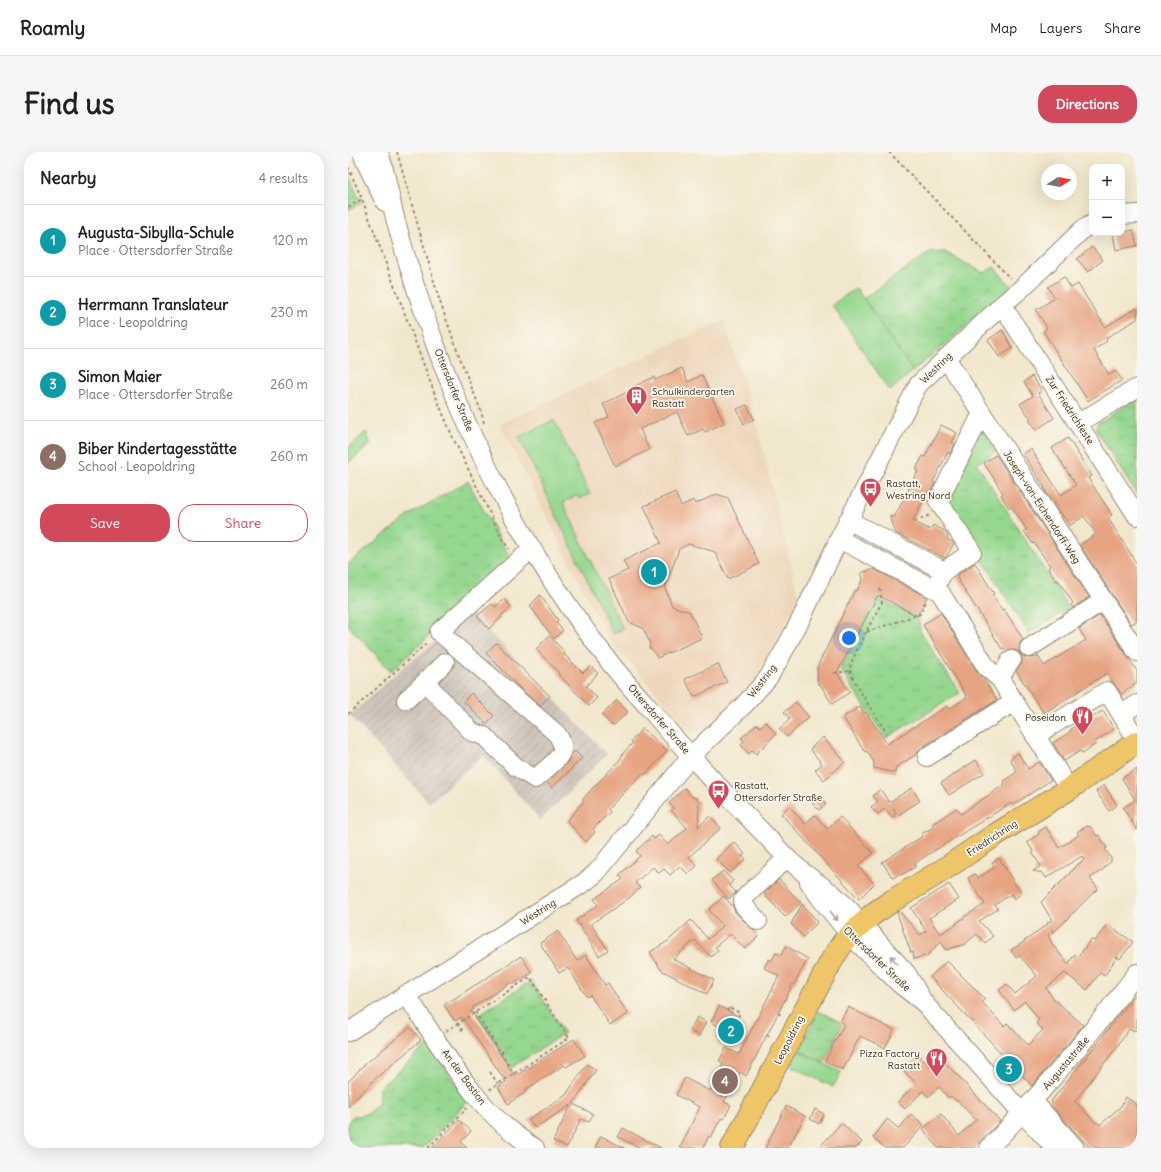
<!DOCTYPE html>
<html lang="en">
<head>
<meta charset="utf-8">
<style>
  body { margin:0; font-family:Delius,sans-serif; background:#f6f6f6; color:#202124 }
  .controls { position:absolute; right:12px; top:12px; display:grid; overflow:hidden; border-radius:8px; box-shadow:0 4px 16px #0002 }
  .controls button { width:36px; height:36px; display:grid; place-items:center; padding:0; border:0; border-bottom:1px solid #e0e0e0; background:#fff; color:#202124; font:20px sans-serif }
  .compass { position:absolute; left:693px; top:12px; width:36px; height:36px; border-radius:50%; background:#fff; box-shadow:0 4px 16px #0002; rotate:79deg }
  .you { position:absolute; left:501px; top:486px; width:14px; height:14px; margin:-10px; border:3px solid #fff; border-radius:50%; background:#1a73e8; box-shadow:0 0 0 6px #1a73e833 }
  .badge { display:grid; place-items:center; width:26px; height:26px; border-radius:50%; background:#d1495b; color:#fff; font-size:13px; font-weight:700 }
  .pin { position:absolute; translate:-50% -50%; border:2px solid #fff; box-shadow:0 1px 4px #0006 }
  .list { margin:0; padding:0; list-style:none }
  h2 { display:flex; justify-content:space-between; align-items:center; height:52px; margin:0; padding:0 16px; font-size:17px }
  h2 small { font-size:13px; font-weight:400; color:#757577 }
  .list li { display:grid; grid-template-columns:26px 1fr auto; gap:12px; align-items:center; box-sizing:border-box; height:72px; padding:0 16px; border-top:1px solid #e0e0e0 }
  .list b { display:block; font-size:15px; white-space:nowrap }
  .list p { margin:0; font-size:13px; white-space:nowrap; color:#757577 }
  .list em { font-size:13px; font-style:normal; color:#757577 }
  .actions { display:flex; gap:8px; padding:12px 16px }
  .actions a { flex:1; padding:9px 0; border:1px solid #d1495b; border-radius:16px; text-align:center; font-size:14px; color:#d1495b }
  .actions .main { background:#d1495b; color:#fff }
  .map { position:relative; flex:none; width:789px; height:996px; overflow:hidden; border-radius:16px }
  header { display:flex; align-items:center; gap:24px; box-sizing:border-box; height:56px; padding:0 20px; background:#fff; border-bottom:1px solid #e0e0e0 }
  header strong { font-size:19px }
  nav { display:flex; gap:22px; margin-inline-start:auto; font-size:14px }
  .intro { display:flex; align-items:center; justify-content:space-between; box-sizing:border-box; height:96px; padding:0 24px }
  h1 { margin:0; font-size:28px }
  .button { padding:10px 18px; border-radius:16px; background:#d1495b; color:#fff; font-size:14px; font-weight:700 }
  main { display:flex; gap:24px; padding:0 24px }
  aside { flex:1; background:#fff; border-radius:16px; box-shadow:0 4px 16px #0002 }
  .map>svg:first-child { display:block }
</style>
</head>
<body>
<header>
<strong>Roamly</strong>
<nav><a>Map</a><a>Layers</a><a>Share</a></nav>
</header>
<div class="intro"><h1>Find us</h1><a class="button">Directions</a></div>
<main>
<aside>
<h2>Nearby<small>4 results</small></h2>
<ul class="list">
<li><span class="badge" style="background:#0f9aa8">1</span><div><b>Augusta-Sibylla-Schule</b><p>Place · Ottersdorfer Straße</p></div><em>120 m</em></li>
<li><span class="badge" style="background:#0f9aa8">2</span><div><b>Herrmann Translateur</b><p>Place · Leopoldring</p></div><em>230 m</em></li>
<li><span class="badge" style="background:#0f9aa8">3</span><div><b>Simon Maier</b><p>Place · Ottersdorfer Straße</p></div><em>260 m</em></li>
<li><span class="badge" style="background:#8d6e63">4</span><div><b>Biber Kindertagesstätte</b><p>School · Leopoldring</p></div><em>260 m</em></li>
</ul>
<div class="actions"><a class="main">Save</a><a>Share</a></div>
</aside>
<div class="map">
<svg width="789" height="996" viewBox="0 0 789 996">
  <defs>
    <pattern id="industrial-furrows" width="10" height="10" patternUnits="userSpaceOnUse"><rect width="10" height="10" fill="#ccc2b9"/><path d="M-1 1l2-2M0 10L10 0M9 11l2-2" fill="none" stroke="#b0a79f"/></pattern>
    <pattern id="grass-tufts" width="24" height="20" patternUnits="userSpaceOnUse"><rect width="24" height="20" fill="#95d78f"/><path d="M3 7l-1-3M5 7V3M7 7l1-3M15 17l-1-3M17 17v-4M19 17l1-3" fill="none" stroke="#81b97b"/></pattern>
  </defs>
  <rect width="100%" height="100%" fill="#fbf7ec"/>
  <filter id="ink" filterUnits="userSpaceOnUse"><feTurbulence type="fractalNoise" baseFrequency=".025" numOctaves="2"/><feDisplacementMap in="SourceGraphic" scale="8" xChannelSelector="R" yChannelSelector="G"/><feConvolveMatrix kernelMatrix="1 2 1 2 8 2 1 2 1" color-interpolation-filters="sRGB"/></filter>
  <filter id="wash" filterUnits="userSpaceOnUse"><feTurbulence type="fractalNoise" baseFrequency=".012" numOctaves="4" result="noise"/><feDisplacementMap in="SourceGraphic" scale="16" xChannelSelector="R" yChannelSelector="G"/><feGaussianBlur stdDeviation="0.9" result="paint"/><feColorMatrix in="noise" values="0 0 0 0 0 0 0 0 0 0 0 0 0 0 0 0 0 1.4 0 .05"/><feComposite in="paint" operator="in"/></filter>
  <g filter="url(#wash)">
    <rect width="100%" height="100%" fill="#f1e7cc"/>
    <polygon fill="#edd7bb" points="376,168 409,274 451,446 409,526 358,577 343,580 260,486 152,272"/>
    <polygon fill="url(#industrial-furrows)" points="123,461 259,602 192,668 135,603 81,651 2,563 51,519"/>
    <g fill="url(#grass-tufts)" stroke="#688056">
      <polygon points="0,22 13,51 0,58"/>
      <polygon points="597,100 636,121 646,115 664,135 565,219 515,147 581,101"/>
      <polygon points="789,247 789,343 749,279 748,275 750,271"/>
      <polygon points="637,273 652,296 629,312 721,456 681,481 603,359 599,348"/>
      <polygon points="18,280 23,292 0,311 0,296"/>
      <polygon points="120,329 151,387 164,408 43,519 0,473 0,412 63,362"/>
      <polygon points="529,446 570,465 573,481 612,541 538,586 492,517"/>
      <polygon points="183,829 216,881 163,916 130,863"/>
      <polygon points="470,859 492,870 492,872 494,873 475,911 451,898"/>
      <path d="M80 893 120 949 75 996H0V970L5 964C20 964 22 960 31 949V936Z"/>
    </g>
    <g fill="#95d78f" stroke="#688056">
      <polygon points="508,136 565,219 542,239 484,153"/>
      <polygon points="206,268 242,342 231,347 229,343 215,351 275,477 265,482 171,285"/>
      <polygon points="451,899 493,920 485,935 443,914"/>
    </g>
    <g id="blocks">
      <g fill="#e7a483">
        <polygon points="785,78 789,94 768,98 765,82"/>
        <polygon points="744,95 755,108 740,120 729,107"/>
        <polygon points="716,125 723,136 730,132 757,175 789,156 789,167 758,186 759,189 746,198 761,223 768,219 774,228 740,249 695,179 699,176 688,158 707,146 700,135"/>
        <polygon points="654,178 665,196 651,205 640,188"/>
        <polygon points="334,216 340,230 354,223 376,271 357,280 355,277 340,284 329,260 292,277 301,298 267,314 247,271 261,265 255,252 282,239 281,237 306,225 307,228"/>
        <polygon points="684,224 694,239 690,241 706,266 688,278 681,268 683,267 672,252 685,244 676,230"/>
        <polygon points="399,253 406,267 396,272 389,257"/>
        <polygon points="593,273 609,281 604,291 607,292 602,302 600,300 585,330 587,331 583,340 580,339 565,369 582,378 585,373 597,379 600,384 599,387 606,391 599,404 597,406 548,381 542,365 547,364 570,319 568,318 571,311 575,304 577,305"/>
        <polygon points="720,286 744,324 740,326 764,363 760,366 789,412 789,469 783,472 732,393 748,382 736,364 721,374 703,345 701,346 696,337 697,336 675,302 683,297 713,343 728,333 704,296"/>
        <polygon points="648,303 741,445 725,456 723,453 725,451 710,428 708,429 700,416 702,414 686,391 685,392 676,379 679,378 663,354 661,356 653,343 655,341 636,311"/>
        <polygon points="327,340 333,354 345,348 347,352 369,342 380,346 411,412 380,427 367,400 341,392 331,397 317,436 324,454 342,460 354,486 309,506 305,498 301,496 302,491 295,476 281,470 261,427 280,418 275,409 313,391 296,354"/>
        <polygon points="627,411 646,442 644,443 654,458 656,457 675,487 672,491 671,496 672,501 676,505 682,506 687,505 687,506 690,504 696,514 738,488 731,477 752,463 789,519 789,531 773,542 759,521 696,561 668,519 673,513 674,509 673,503 670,499 665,498 658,499 656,496 654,497 609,426 610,424 609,423"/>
        <polygon points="526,417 579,445 569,464 530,443 489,521 502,540 484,552 472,532 470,532 469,515 504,444 507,438 509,439 515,426 513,421"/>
        <polygon points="192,443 210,468 208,471 215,478 206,487 182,454"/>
        <polygon points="157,447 163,455 152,465 153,466 141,477 129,464 144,452 147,455"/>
        <polygon points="593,461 630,522 635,526 649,548 573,596 569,602 548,615 547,621 526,616 526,610 519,599 517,600 513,594 495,565 512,555 516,561 518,560 539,592 599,554 601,557 619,545 575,473"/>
        <polygon points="201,484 217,500 216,502 235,521 242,514 250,521 238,534 249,546 241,554 210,522 211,521 188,497"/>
        <polygon points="148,491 202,544 192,554 177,541 138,501"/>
        <polygon points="370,512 379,530 346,545 337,527"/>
        <polygon points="123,541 146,564 138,572 116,549"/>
        <polygon points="269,548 280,560 266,573 264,572 263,573 254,563"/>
        <polygon points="448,550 461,565 439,585 431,577 442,567 436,560"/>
        <polygon points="755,559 766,577 747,590 748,592 734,601 732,599 716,609 705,591 722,580 723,577 737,568 737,570"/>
        <polygon points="418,570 428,582 408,602 404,598 401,602 393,593 396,589 393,586 409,572 412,575"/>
        <polygon points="295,576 319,599 297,623 295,621 260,657 262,660 245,677 247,680 238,690 219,669 235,650 235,647 242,639 271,609 276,600 285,591 283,589"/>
        <polygon points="475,585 497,610 476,628 467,618 474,612 462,597"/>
        <polygon points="227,599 234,606 204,636 199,630 215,615 220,610 223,602"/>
        <polygon points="670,601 680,617 691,610 703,628 665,653 663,651 573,707 567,712 567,715 553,723 551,722 545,726 534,710 575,684 573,682 586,675 584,672 609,656 613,662 657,632 655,629 669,620 662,607"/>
        <polygon points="628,608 636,621 601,643 593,631"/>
        <polygon points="789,617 789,678 775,656 787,648 774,626"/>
        <polygon points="756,633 769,653 761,659 748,639"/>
        <polygon points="337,636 344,645 348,646 351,650 350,675 362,664 373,676 341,705 349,714 340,722 332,714 322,723 316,717 311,721 305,715 287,731 292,736 281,746 243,772 260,798 251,804 228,768 250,753 246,747 275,727 271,723 292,704 288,699 304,684 306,687 311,683 320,693 339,676 323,658 326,656 321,651"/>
        <polygon points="564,636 572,649 550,663 546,656 545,657 548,662 545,665 536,657 530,662 523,655 530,649 525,644 532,637 541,650"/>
        <polygon points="471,644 478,652 471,658 464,651"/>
        <polygon points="441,654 457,672 467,663 479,677 492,665 525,701 510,714 526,732 511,747 433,662"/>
        <polygon points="739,674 743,675 749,684 751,683 759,696 757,697 763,706 763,710 757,714 756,717 742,726 750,737 745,741 706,780 703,777 705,780 700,783 704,792 720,812 727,802 730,805 743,787 747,789 759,772 785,790 772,807 769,805 756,824 752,821 739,838 717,821 698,836 705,846 735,873 684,934 582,825 599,809 637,847 634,850 656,874 659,871 680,893 695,878 688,871 691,868 677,849 666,858 651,838 659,832 667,842 689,824 672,804 668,806 663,798 676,790 676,789 688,781 691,778 700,772 699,771 704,768 693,750 736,707 734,704 698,726 695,721 685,719 693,714 685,702 685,699 679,690 691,682 690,680 698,675 711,696 731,683 729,680"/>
        <polygon points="386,690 397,702 394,704 398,707 382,721 368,707"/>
        <polygon points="651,706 668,734 669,734 674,741 666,747 663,742 647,753 650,757 631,769 645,784 637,791 629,782 617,792 598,798 593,789 580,803 566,807 565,800 563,801 549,761 551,759 572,783 578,779 563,756 601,732 611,747 581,766 592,782 609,772 608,771 612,769 612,768 616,766 616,765 637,752 620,726 627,722 630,726 646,716 644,711"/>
        <polygon points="375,719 385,729 381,733 388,740 381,747 364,728"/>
        <polygon points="431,727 453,751 437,765 416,742"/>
        <polygon points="376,744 385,755 387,760 411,784 397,797 382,782 367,795 370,798 363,805 347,788 325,807 366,828 359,842 313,818 302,800 320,789 343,768 360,787 375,774 361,758"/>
        <polygon points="454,752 470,770 455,785 443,772"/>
        <polygon points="210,779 229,809 238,803 257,833 260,831 280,862 262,873 242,843 239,845 220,816 211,821 192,791"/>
        <polygon points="438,794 460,807 446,832 445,832 398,924 392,920 376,950 383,953 376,967 373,966 363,985 361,984 355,996 332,996 352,955 328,943 337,926 362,939 375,912 371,909 378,896 391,902 431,824 416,816 421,807 423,809 428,801 433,803"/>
        <polygon points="173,804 184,821 165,832 164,830 142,844 125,855 126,857 123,859 167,924 226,887 237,904 218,915 216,913 177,938 178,940 160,952 150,935 158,930 114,865 107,869 96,853"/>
        <polygon points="789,841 789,879 781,877 768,896 727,949 748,971 749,970 752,973 773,954 778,945 789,953 789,996 742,996 704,955 704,948"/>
        <polygon points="371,854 388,863 380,879 363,870"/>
        <polygon points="500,855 546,878 537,896 512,884 495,918 477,909 496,872 492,870"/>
        <polygon points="349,865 358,870 351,884 342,879"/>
        <polygon points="62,875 73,888 27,927 0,955 0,930 15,914"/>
        <polygon points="572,904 584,917 595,908 652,969 626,996 590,996 575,977 593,962 611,984 628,968 610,949 608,949 603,944 601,946 591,935 580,945 575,939 557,957 550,950 568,931 556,919"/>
        <polygon points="239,912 248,918 225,952 245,962 241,970 233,967 219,995 205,989 223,953 187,976 181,967 217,944"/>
        <polygon points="438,954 457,964 440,996 417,996"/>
        <polygon points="467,957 476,962 471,972 462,967"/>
        <polygon points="563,962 576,973 555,996 537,996 525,986 539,967 551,977"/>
        <polygon points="111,968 123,979 113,990 119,996 84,996"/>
        <polygon points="493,971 514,990 508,996 471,996"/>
        <polygon points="275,976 313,996 292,996 270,985"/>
        <polygon points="253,984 276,996 247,996"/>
      </g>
    </g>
  </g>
  <g filter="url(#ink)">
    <use href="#blocks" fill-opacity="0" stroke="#968875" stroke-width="1"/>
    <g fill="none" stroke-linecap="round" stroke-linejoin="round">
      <defs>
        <g id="minor">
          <polyline points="14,0 17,9 37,50"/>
          <path d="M31 0C39 24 42 49 49 73 65 132 85 190 108 246 147 340 198 428 260 508 273 525 287 540 301 556 314 572 328 588 342 603 373 638 407 672 439 706L456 721 485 742 498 754 559 822 576 851"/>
          <polyline points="774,63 789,62"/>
          <polyline points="654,153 789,364"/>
          <polyline points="598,206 789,500"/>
          <polyline points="730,271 789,236"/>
          <polyline points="500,368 596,419 591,428"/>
          <polyline points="491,387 592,440 639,516 652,527 721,637"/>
          <polyline points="596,419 624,400 590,349 634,261"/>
          <polyline points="681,496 755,449"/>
          <path d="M97 510 77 530 124 580 136 584 168 615 187 627C194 620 214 606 214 597 215 591 212 587 209 582L91 480 170 409 184 398"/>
          <polyline points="652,527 662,509 664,508"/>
          <polyline points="58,548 77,530"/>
          <polyline points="774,562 789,552"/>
          <polyline points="687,584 759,539 789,588"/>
          <polyline points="579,605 666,550"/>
          <polyline points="461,730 473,747 502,783 553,833 576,851 674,961 707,996"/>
          <polyline points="410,769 395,753 395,748 400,742 439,706"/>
          <path d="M58 842C94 896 129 962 187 996"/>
          <polyline points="0,880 237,730 249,720 343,604 396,553 420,526 432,506 453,467 491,387 570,233 654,153 673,137 735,77 744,72"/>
          <polyline points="685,949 727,996"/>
          <path d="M641 996C694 941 743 882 789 821"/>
        </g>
        <polyline id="major" points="384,996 485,806 494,792 502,783 525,762 544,749 595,718 647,683 721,637 789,590"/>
      </defs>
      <use href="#minor" stroke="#968875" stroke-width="20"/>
      <use href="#major" stroke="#968875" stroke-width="24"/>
      <g stroke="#968875" stroke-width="2" stroke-dasharray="3 3" stroke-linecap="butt">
        <polyline points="49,0 91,147 113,209 133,259 136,271"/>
        <polyline points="541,0 662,126"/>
        <polyline points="0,15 14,47 86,240 105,286 155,388 161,397"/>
        <polyline points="0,55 14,47"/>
        <polyline points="567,369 582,363"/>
        <polyline points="532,437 534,450 518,480 572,462 578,450"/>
        <path d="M518 480C514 489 503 507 502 517 502 527 532 570 539 581"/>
        <polyline points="486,521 502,519"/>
        <polyline points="0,562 80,490"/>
        <polyline points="127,860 166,922"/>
        <polyline points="430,861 435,864"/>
        <polyline points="110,871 116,881"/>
        <polyline points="98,879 182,825 221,886 141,938"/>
        <polyline points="419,883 423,885"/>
        <polyline points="379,886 392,861 381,855 380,858"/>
        <polyline points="153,901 158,897"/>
        <polyline points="142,920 150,932"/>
        <polyline points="80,996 119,956"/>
      </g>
      <use href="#minor" stroke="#fff" stroke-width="18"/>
      <use href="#major" stroke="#eec569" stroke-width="22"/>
    </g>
    <defs><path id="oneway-shaft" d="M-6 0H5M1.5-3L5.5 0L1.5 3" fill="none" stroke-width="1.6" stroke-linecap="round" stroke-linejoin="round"/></defs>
    <g stroke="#a79f9a">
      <use href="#oneway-shaft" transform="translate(486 764) rotate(51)"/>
      <use href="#oneway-shaft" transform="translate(546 808) rotate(-132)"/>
    </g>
  </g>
  <defs>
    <symbol id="building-pin" viewBox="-11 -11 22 30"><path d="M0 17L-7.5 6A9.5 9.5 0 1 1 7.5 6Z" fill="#d1495b" stroke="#fbf7ec"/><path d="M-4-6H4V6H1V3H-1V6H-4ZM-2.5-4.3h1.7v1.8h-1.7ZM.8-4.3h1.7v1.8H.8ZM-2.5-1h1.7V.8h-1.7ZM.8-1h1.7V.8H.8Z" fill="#fff"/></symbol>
    <symbol id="bus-pin" viewBox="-11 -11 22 30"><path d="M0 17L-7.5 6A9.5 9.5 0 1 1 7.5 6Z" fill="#d1495b" stroke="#fbf7ec"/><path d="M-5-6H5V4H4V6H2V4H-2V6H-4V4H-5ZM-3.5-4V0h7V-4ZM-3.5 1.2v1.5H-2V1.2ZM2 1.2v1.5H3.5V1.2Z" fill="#fff"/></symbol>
    <symbol id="restaurant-pin" viewBox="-11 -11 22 30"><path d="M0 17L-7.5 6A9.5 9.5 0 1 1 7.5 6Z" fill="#d1495b" stroke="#fbf7ec"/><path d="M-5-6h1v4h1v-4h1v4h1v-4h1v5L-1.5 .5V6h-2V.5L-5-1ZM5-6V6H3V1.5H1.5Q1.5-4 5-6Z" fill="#fff"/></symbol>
  </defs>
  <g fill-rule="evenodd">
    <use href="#building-pin" x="276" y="232" width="25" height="34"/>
    <use href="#bus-pin" x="510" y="324" width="25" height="34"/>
    <use href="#restaurant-pin" x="722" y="552" width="25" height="34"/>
    <use href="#bus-pin" x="358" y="626" width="25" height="34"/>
    <use href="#restaurant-pin" x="576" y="894" width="25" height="34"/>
  </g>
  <g text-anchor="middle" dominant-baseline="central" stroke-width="3.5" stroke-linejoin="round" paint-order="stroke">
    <g font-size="10" fill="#3b2a1e" stroke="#fbf7ec">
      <text transform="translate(588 216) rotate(-44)">Westring</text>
      <text transform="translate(106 238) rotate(68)">Ottersdorfer Straße</text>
      <text transform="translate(722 258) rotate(57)">Zur Friedrichfeste</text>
      <text transform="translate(694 355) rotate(57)">Joseph-von-Eichendorff-Weg</text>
      <text transform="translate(414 529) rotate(-52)">Westring</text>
      <text transform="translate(311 567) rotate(49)">Ottersdorfer Straße</text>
      <text transform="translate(644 686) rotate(-33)">Friedrichring</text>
      <text transform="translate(190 760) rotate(-32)">Westring</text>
      <text transform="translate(529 807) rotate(44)">Ottersdorfer Straße</text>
      <text transform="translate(441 888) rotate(-63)">Leopoldring</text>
      <text transform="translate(718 911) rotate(-50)">Augustastraße</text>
      <text transform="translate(116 925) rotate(53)">An der Bastion</text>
    </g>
    <g font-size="10" fill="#3b2a1e" stroke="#fbf7ec" text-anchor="start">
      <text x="304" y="239">Schulkindergarten<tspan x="304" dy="12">Rastatt</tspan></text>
      <text x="538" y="331">Rastatt,<tspan x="538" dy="12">Westring Nord</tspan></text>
      <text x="718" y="565" text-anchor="end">Poseidon</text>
      <text x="386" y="633">Rastatt,<tspan x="386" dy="12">Ottersdorfer Straße</tspan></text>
      <text x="572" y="901" text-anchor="end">Pizza Factory<tspan x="572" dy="12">Rastatt</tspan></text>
    </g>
  </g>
</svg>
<div class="controls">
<button>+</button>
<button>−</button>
</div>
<svg class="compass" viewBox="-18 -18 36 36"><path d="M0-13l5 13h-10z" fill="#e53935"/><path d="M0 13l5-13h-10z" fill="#757577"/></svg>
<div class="you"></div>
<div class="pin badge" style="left:306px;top:420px;background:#0f9aa8">1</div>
<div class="pin badge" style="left:383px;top:879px;background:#0f9aa8">2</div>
<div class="pin badge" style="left:661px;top:917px;background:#0f9aa8">3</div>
<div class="pin badge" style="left:377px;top:929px;background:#8d6e63">4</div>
</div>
</main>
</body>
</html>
